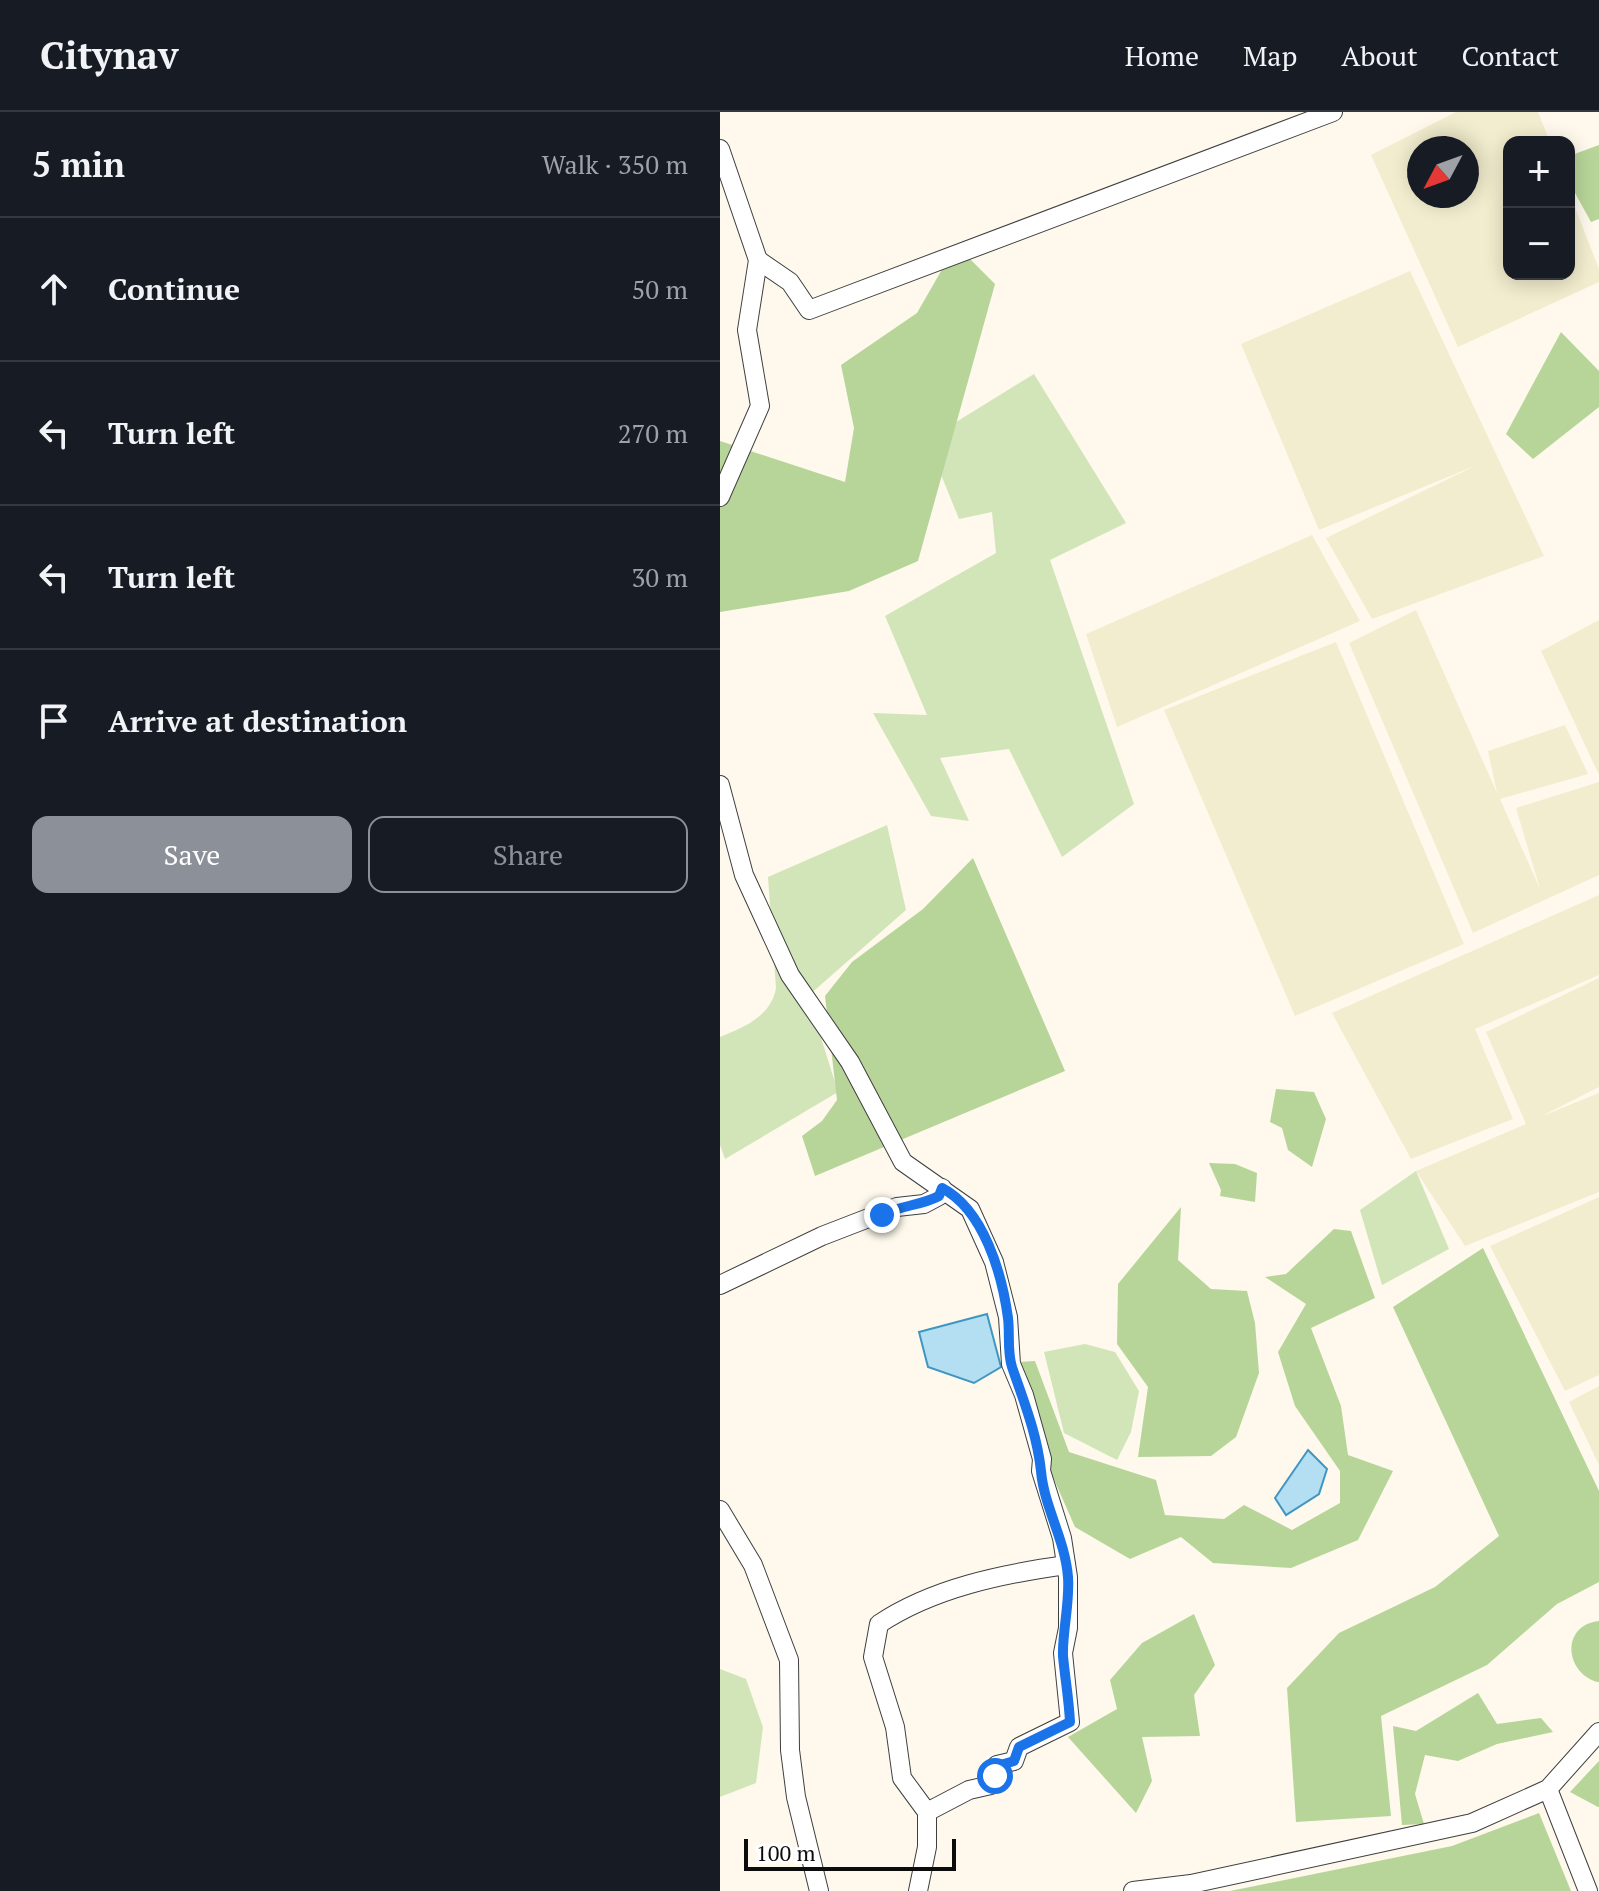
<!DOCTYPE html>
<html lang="en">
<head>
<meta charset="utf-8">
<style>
  body { margin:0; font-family:"PT Serif",serif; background:#20242c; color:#f1f3f6 }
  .controls { position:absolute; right:24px; top:24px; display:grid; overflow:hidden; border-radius:16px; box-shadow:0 4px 20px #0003 }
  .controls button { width:72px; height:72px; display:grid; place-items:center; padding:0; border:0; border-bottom:2px solid #363941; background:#171b24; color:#f1f3f6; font:40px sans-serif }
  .compass { position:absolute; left:687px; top:24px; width:72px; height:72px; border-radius:50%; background:#171b24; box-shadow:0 4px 20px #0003; rotate:229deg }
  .scale { position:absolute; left:24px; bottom:20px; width:212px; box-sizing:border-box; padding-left:8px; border:4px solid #0c0c0c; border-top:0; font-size:22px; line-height:28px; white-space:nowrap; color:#0c0c0c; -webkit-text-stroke:6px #fff; paint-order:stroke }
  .stop { position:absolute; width:24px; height:24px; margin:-18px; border:6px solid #1a73e8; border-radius:50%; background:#fff }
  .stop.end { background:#1a73e8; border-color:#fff; box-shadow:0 2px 8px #0008 }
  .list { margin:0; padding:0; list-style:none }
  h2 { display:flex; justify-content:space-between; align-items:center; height:104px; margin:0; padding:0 32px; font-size:34px }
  h2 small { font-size:26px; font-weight:400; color:#9ea1a6 }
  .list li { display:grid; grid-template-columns:52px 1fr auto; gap:24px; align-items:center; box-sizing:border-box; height:144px; padding:0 32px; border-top:2px solid #363941 }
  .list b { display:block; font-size:30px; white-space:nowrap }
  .list em { font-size:26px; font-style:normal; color:#9ea1a6 }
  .actions { display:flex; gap:16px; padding:24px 32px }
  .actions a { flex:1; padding:18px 0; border:2px solid #8c9099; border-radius:16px; text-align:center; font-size:28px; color:#8c9099 }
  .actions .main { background:#8c9099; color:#fff }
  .icon { flex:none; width:44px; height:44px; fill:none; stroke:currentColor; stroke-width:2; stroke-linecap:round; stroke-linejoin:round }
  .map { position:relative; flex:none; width:879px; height:1779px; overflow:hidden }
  header { display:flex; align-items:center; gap:48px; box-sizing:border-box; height:112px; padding:0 40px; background:#171b24; border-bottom:2px solid #363941 }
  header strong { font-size:38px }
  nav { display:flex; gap:44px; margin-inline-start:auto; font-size:28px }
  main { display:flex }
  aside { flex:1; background:#171b24 }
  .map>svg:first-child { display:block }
</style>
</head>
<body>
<header>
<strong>Citynav</strong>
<nav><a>Home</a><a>Map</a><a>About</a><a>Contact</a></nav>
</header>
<main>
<aside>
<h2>5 min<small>Walk · 350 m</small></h2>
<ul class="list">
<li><svg class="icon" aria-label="ahead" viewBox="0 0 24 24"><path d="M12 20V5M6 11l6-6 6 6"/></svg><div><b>Continue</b></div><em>50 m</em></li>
<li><svg class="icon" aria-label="left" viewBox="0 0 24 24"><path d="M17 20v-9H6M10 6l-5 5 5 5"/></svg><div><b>Turn left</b></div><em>270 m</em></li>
<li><svg class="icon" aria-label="left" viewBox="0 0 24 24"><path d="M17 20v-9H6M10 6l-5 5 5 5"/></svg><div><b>Turn left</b></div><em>30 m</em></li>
<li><svg class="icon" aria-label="arrive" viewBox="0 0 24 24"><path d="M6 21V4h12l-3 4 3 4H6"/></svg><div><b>Arrive at destination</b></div></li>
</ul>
<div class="actions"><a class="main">Save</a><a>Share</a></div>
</aside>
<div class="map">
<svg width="879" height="1779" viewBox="0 0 879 1779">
  <rect width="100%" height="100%" fill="#fef9ec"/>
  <g fill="#f2edce" fill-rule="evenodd">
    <path d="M736 0H818L830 30H789V162H849V80L879 157V170L738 235 651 43ZM699 36H747V84H699Z"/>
    <polygon points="690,159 824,444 652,507 606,426 757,353 599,418 521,232"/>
    <polygon points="592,423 640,509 397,615 366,522"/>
    <polygon points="696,498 777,681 768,639 845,613 868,662 780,687 820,777 796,696 879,670 879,763 753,821 629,531"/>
    <polygon points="879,508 879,663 821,539"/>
    <polygon points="616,530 744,832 575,904 444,598"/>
    <polygon points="879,783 879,863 755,917 793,1007 691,1047 612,901"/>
    <polygon points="879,866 879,975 820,1005 879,981 879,1080 745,1134 696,1059 806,1012 766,920"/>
    <polygon points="879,1085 879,1263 845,1279 770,1134"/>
    <polygon points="879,1274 879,1353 849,1290"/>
  </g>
  <g fill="#d2e5b8">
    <polygon points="314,262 406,411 330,448 414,692 342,745 289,637 220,646 249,709 211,704 153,601 207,603 165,504 276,441 272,400 239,407 207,328"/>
    <path d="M167 713 186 798 88 884 118 980 5 1047 0 1033V925C25 915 51 904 56 876L48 765Z"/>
    <polygon points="696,1059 729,1137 662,1173 640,1098"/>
    <polygon points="365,1232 395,1240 419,1279 411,1320 397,1348 344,1321 324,1240"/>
    <polygon points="0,1557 26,1567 43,1615 36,1671 0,1685"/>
  </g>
  <g fill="#b7d599">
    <polygon points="879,33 879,107 871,110 849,70 849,44"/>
    <polygon points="236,133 275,172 198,449 129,479 0,500 0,329 125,370 134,316 121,253 197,201"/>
    <polygon points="841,220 879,259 879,295 813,347 786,322"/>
    <polygon points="253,746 345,959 95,1064 82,1024 102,1009 117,988 105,884 132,850 203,797"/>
    <polygon points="556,977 594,980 606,1007 592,1055 568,1038 562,1016 550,1010"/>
    <polygon points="489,1051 515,1052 537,1061 535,1090 500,1084 501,1078"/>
    <polygon points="461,1095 458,1148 491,1177 527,1179 535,1211 539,1261 516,1325 491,1344 418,1345 428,1275 397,1232 398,1172"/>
    <polygon points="614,1117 631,1119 655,1186 591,1216 621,1294 628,1343 673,1359 638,1428 571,1456 493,1451 461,1425 410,1447 355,1415 321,1338 298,1250 315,1249 349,1340 436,1368 445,1403 504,1407 524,1393 572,1418 620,1391 620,1359 575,1294 558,1240 586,1192 545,1165 566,1162"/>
    <polygon points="763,1136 879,1379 879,1470 837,1492 767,1553 661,1604 671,1704 576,1710 567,1576 619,1521 715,1475 779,1424 673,1195"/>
    <polygon points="474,1502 495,1553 474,1583 480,1624 422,1625 432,1669 416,1701 348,1625 397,1597 390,1568 422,1531"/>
    <path d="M879 1509V1570H877C844 1560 841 1513 879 1509Z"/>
    <polygon points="758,1581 777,1612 821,1606 833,1620 777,1632 738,1649 705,1643 695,1682 704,1712 682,1713 673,1614 696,1619"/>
    <polygon points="879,1649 879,1695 878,1695 850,1680"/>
    <polygon points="819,1701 851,1779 510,1779 732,1734"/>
  </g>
  <g fill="#b4def1" stroke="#4096c3" stroke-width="2">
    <polygon points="267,1202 281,1255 254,1271 208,1255 199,1220"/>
    <polygon points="588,1338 607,1357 599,1382 566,1403 555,1386"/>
  </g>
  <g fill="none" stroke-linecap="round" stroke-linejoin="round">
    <defs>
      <g id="minor">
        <polyline points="0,37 38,148 27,218 40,294 0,385"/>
        <polyline points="38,148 70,170 89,198 613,0"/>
        <polyline points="0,673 24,763 70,863 130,950 183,1050 250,1097 274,1150 288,1205 291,1252 304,1283 322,1347 321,1359 342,1426 348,1465 348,1516 343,1541 350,1610 299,1635 294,1649 277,1653 271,1673 249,1678 207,1700 207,1735 198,1779"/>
        <polyline points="0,1173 102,1124 177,1095 204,1092 219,1084 222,1076"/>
        <polyline points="0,1398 33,1453 69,1548 70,1638 76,1685 99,1779"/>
        <polyline points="828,1677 868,1779"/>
        <path d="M207 1700 182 1666 175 1615 153 1545 159 1512C213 1476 282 1462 346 1453"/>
        <polyline points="413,1779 471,1772 752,1711 828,1677 879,1620"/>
      </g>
    </defs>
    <use href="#minor" stroke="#3f3f3f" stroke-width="20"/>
    <use href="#minor" stroke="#fff" stroke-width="18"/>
  </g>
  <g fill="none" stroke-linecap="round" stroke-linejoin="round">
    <path stroke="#1a73e8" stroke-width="10" d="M162 1103C181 1093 200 1094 219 1084L222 1076C264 1098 282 1162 288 1206 290 1222 287 1240 292 1255 304 1290 317 1322 321 1359 324 1395 345 1427 348 1465 350 1491 342 1521 343 1544 345 1566 349 1588 350 1610L299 1635 294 1649 274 1655 275 1664"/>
  </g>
</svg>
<div class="controls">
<button>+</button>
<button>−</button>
</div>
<svg class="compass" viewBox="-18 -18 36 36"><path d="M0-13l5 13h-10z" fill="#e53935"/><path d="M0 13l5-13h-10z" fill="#9ea1a6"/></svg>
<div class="scale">100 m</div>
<div class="stop" style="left:275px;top:1664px"></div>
<div class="stop end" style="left:162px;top:1103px"></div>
</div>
</main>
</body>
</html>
